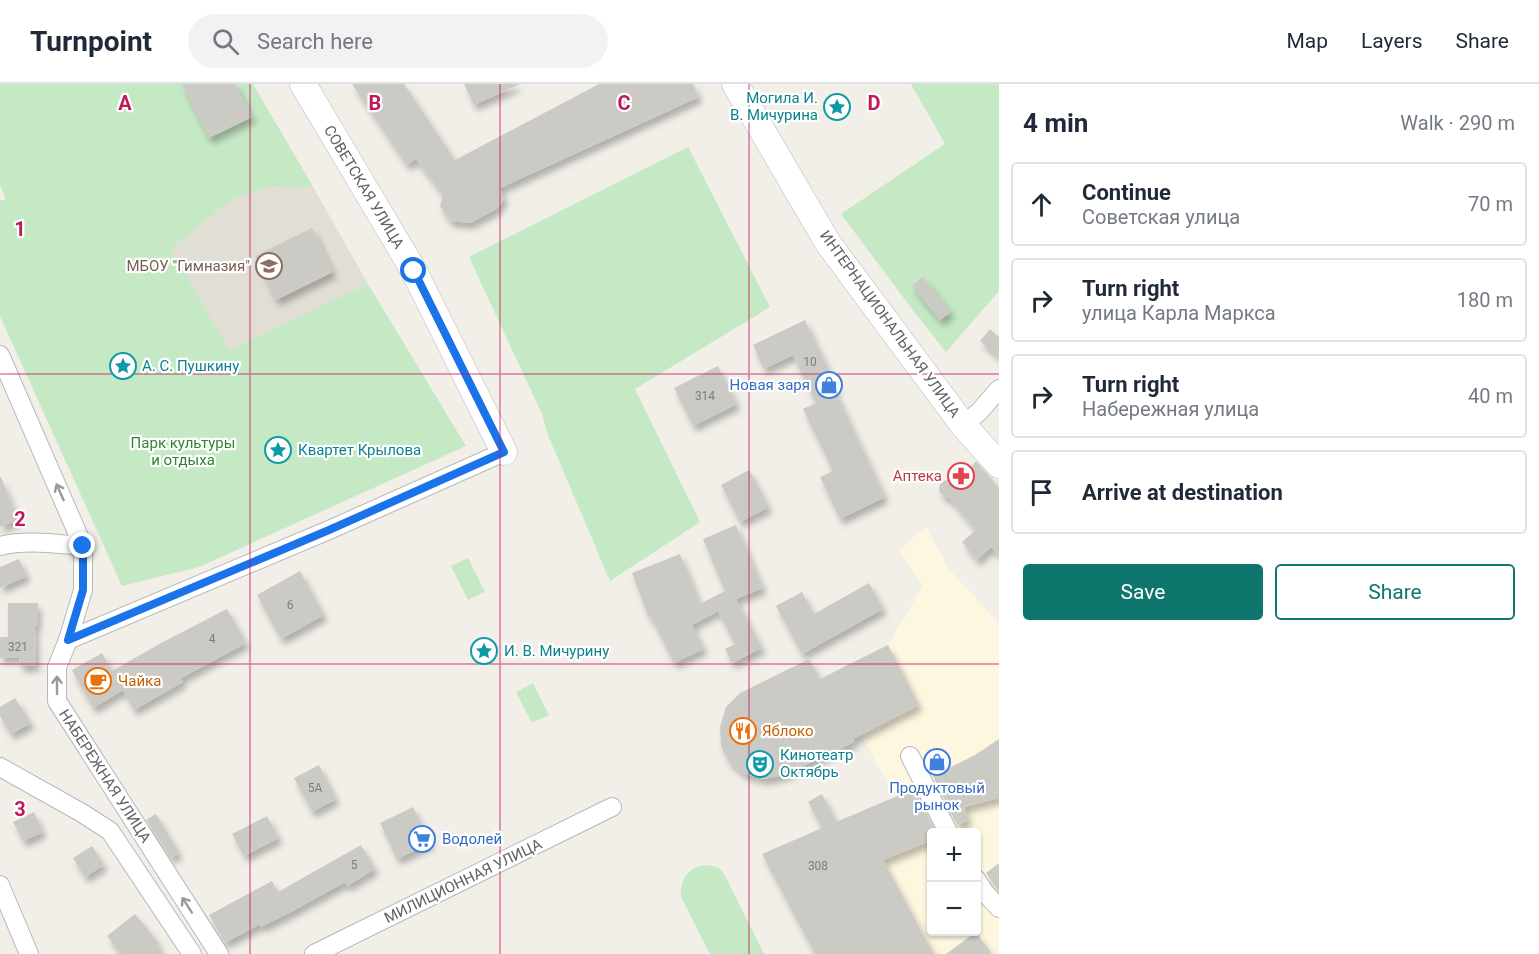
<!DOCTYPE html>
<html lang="en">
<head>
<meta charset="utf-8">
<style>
  body { margin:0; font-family:Roboto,sans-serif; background:#f2f2f3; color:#1f2937 }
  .controls { position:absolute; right:18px; bottom:18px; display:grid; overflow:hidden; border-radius:6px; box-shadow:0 2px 4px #0004 }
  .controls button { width:54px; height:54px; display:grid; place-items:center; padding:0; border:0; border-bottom:2px solid #e0e1e3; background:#fff; color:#1f2937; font:30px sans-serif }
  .stop { position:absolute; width:18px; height:18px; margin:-14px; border:4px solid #1a73e8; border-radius:50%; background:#fff }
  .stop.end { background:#1a73e8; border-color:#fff; box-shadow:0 2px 6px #0008 }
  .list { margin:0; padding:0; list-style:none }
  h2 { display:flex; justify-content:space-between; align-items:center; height:78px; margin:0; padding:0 24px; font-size:26px }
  h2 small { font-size:20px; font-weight:400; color:#747a83 }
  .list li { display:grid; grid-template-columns:39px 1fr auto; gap:18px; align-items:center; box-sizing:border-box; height:84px; margin:0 12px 12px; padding:0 12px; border:2px solid #e0e1e3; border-radius:6px }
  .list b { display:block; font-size:22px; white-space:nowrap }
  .list p { margin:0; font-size:20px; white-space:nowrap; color:#747a83 }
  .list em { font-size:20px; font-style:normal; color:#747a83 }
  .actions { display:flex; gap:12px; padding:18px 24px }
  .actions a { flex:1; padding:14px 0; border:2px solid #0f766e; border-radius:6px; text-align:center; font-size:21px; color:#0f766e }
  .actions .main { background:#0f766e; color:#fff }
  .icon { flex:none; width:33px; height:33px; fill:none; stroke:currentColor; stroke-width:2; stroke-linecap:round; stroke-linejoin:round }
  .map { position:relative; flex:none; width:999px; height:870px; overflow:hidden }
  header { display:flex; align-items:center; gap:36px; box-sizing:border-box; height:84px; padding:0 30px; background:#fff; border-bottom:2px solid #e0e1e3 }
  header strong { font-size:28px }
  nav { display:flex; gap:33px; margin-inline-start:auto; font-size:21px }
  .search { width:420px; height:54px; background:#f2f2f3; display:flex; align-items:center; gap:15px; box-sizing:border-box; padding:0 21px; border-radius:33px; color:#747a83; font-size:22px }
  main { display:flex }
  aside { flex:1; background:#fff }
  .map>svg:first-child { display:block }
</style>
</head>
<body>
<header>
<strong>Turnpoint</strong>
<div class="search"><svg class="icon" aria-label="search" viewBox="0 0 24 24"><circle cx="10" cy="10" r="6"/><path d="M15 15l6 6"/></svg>Search here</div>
<nav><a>Map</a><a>Layers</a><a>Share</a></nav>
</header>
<main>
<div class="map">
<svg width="999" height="870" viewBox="0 0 999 870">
  <defs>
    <filter id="shadow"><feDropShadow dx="3.5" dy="6" stdDeviation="3" flood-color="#0004"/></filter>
  </defs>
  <rect width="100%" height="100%" fill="#f1efe8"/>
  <path fill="#fef7e0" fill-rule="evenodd" d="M926 443 949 485 999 540V870H877L837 793 930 757 909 707 890 704 861 651 919 621 888 561 923 502 899 466ZM932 748H976V848H932Z"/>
  <polygon fill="#e1ded6" points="312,101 368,200 229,267 171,165 232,115 274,102 303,104"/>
  <g fill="#c5e8c5">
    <polygon points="0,0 253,0 312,101 303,104 274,102 232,115 171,165 229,266 368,200 466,362 199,483 122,502 0,232 0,117 6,115 0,101"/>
    <polygon points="911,0 999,0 999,207 946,268 915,229 841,130 945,60"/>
    <polygon points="688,63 770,223 635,305 700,438 610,497 548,351 542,330 469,173"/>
    <polygon points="468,474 485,508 468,516 451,482"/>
    <polygon points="533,599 549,631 532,639 516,608"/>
    <path d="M709 781 719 784 724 790 764 870H710L681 813C680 793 689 782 709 781Z"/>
  </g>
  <g fill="#cccac5" filter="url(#shadow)">
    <polygon points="182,0 235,0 252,33 209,54"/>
    <polygon points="352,0 404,0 455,76 599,0 693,0 699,13 500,104 504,115 498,124 470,139 450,137 440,122 443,111 416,75 407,81"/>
    <polygon points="464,0 520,0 474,21"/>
    <polygon points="312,144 333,188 276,216 255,172"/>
    <polygon points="923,193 951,228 940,236 912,202"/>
    <polygon points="805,236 837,304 834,305 885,413 840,435 820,393 833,387 803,325 816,319 793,271 764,285 753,261"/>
    <polygon points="990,245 999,253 999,273 980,257"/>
    <polygon points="718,282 737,320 693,342 674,304"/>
    <polygon points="976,377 999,404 999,472 991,463 977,476 962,458 976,446 949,414 945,413 940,409 939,404 941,398 953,394 955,387 971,384"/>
    <polygon points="749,386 769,423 740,438 721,401"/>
    <polygon points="0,393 1,393 18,436 0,443"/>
    <polygon points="736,441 763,504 736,515 762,564 732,579 725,565 735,560 718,527 692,541 704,565 674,579 651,533 649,534 632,489 680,470 700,520 725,507 703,455"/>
    <polygon points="19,475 27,492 0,504 0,483"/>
    <polygon points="300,487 324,531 281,555 257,511"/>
    <polygon points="869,499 883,525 802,570 776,522 802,508 814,530"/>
    <polygon points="8,519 38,519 37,542 35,542 36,582 20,582 19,573 0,574 0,553 8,553"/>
    <polygon points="227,525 246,559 181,594 183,598 134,626 123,606 93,624 72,586 102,569 112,587 161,559"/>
    <polygon points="888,561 919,621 853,655 854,658 784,691 764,695 744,690 729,678 721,662 720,643 726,623 740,609 809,575 820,595"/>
    <polygon points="15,614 31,639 11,650 0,632 0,623"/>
    <polygon points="999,655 999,714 964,723 969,736 957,741 933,692 975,671"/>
    <polygon points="319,681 336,715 312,728 294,694"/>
    <polygon points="914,705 936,748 932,748 932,751 928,752 930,757 883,776 934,870 815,870 762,770 822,744 808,718 822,710 836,738"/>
    <polygon points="413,723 431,759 397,775 380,739"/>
    <polygon points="34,728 43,748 23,757 13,738"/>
    <polygon points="156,730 179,769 171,774 146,736"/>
    <polygon points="267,732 279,754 244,772 232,750"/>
    <polygon points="361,761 375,785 347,802 345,798 289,829 261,843 260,840 225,859 209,831 272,797 278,808"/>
    <polygon points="92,762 104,781 85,793 73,774"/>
    <polygon points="999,779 999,808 986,789"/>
    <polygon points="135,830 158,858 156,860 163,870 122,870 107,852"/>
    <polygon points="976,848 992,870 946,870"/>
  </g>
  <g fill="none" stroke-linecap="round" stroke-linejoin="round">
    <defs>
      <g id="minor">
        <polyline points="0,271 83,462 83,506 68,556 57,583 57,617 219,870"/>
        <polyline points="963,341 979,328 999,305"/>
        <path d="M0 462C27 455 56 460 83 462"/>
        <polyline points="68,556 329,446 504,368"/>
        <polyline points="910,672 948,748"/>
        <polyline points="0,683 82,729 110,747 192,870"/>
        <polyline points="976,795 985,809 999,824"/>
        <polyline points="0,801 29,870"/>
        <polyline points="314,870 612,723"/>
      </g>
      <g id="secondary">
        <polyline points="303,0 414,187 504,368"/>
        <polyline points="735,0 828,159 963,341 999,381"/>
      </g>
    </defs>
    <use href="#minor" stroke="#b5b8bc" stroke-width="20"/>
    <use href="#secondary" stroke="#b6babf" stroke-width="27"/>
    <use href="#minor" stroke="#fff" stroke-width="18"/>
    <use href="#secondary" stroke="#fff" stroke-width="26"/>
  </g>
  <defs><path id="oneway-shaft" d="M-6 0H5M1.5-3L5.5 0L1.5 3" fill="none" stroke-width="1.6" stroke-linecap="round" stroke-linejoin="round" transform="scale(1.5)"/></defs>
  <g stroke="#979a9d">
    <use href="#oneway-shaft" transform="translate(60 408) rotate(-114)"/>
    <use href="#oneway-shaft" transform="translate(57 601) rotate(-90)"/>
    <use href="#oneway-shaft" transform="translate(187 821) rotate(-123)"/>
  </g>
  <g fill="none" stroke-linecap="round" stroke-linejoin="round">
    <polyline stroke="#1a73e8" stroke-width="8" points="83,462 83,506 68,556 329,446 504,368 414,187"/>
  </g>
  <path fill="none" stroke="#c2185b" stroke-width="1.5" stroke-opacity="0.55" d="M250 0V870M500 0V870M749 0V870M0 290H999M0 580H999"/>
  <defs>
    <symbol id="sight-ring" viewBox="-11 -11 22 22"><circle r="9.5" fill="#fff" stroke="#0f9aa8" stroke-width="1.5"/><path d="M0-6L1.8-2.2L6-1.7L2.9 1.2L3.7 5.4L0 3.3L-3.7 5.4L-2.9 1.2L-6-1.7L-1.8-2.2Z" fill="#0f9aa8"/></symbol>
    <symbol id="school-ring" viewBox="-11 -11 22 22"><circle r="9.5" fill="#fff" stroke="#8d6e63" stroke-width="1.5"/><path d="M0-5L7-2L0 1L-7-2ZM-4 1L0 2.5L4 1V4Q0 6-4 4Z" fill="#8d6e63"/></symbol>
    <symbol id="shop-ring" viewBox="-11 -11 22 22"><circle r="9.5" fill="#fff" stroke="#3f7fe0" stroke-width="1.5"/><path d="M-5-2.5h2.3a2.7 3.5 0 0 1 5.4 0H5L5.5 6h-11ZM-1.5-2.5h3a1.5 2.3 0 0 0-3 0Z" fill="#3f7fe0"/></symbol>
    <symbol id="pharmacy-ring" viewBox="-11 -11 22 22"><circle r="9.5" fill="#fff" stroke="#e0444e" stroke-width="1.5"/><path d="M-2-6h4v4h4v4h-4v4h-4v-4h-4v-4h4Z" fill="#e0444e"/></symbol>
    <symbol id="cafe-ring" viewBox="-11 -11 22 22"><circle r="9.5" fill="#fff" stroke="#e8710a" stroke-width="1.5"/><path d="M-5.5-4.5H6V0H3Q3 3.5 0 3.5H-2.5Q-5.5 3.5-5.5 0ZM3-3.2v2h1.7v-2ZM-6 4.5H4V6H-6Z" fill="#e8710a"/></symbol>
    <symbol id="restaurant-ring" viewBox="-11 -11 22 22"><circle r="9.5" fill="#fff" stroke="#e8710a" stroke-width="1.5"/><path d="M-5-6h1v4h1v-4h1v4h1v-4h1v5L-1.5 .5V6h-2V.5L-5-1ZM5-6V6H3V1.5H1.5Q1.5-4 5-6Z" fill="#e8710a"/></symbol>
    <symbol id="theatre-ring" viewBox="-11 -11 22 22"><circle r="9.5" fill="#fff" stroke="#0f9aa8" stroke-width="1.5"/><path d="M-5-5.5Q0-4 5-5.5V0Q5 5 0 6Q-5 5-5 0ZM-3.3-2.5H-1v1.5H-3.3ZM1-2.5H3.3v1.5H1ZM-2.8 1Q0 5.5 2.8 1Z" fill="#0f9aa8"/></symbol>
    <symbol id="supermarket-ring" viewBox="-11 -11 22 22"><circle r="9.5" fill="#fff" stroke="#3f7fe0" stroke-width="1.5"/><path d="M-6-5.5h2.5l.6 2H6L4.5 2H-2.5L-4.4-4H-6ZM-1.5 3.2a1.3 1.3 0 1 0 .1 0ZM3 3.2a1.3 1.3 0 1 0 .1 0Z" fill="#3f7fe0"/></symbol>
  </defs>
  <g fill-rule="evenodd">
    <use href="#sight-ring" x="822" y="8" width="30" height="30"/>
    <use href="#school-ring" x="254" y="167" width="30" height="30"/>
    <use href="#sight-ring" x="108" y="267" width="30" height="30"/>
    <use href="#shop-ring" x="814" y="286" width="30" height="30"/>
    <use href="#sight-ring" x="263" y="351" width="30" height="30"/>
    <use href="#pharmacy-ring" x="946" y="377" width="30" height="30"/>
    <use href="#sight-ring" x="469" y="552" width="30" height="30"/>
    <use href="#cafe-ring" x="83" y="582" width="30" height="30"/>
    <use href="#restaurant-ring" x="728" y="632" width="30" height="30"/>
    <use href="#shop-ring" x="922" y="663" width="30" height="30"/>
    <use href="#theatre-ring" x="745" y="665" width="30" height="30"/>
    <use href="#supermarket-ring" x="407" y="740" width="30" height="30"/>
  </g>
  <g text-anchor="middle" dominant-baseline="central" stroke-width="4.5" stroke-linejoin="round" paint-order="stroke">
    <g font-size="12" fill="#7a7d7f">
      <text x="810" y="278">10</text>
      <text x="705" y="312">314</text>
      <text x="290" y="521">6</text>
      <text x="212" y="555">4</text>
      <text x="18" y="563">321</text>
      <text x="315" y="704">5А</text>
      <text x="354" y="781">5</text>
      <text x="818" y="782">308</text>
    </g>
    <g font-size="15" fill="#0d838f" stroke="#fff" text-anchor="start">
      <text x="818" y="14" text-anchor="end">Могила И.<tspan x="818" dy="17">В. Мичурина</tspan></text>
      <text x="142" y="282">А. С. Пушкину</text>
      <text x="298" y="366">Квартет Крылова</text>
      <text x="504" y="567">И. В. Мичурину</text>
      <text x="780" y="671">Кинотеатр<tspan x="780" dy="17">Октябрь</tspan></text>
    </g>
    <g font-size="15" fill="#5f6368" stroke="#fff">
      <text transform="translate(364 103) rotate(59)">СОВЕТСКАЯ УЛИЦА</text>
      <text transform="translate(890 240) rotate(54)">ИНТЕРНАЦИОНАЛЬНАЯ УЛИЦА</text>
      <text transform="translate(105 692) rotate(57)">НАБЕРЕЖНАЯ УЛИЦА</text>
      <text transform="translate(463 797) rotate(-26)">МИЛИЦИОННАЯ УЛИЦА</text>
    </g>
    <g font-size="15" fill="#785e54" stroke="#fff" text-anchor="end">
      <text x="250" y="182">МБОУ "Гимназия"</text>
    </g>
    <g font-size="15" fill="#366cbe" stroke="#fff" text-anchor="end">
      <text x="810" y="301">Новая заря</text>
      <text x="937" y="704" text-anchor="middle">Продуктовый<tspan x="937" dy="17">рынок</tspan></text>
      <text x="442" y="755" text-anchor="start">Водолей</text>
    </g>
    <g font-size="15" fill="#348238" stroke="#fff">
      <text x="183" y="359">Парк культуры<tspan x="183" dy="17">и отдыха</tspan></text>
    </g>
    <g font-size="15" fill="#be3a42" stroke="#fff" text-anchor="end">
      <text x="942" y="392">Аптека</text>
    </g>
    <g font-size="15" fill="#c56008" stroke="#fff" text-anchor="start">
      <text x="118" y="597">Чайка</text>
      <text x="762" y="647">Яблоко</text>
    </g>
  </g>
  <g font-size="20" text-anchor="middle" font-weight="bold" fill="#c2185b" stroke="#fff" stroke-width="4.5" stroke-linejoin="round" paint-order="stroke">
    <text x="125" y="26">A</text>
    <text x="375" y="26">B</text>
    <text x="624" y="26">C</text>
    <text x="874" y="26">D</text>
    <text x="20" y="152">1</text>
    <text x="20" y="442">2</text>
    <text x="20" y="732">3</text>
  </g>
</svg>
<div class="controls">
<button>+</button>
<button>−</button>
</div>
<div class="stop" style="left:414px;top:187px"></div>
<div class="stop end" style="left:83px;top:462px"></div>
</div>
<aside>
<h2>4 min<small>Walk · 290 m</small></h2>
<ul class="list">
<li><svg class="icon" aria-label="ahead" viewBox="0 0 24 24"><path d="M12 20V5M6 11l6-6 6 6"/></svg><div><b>Continue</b><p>Советская улица</p></div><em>70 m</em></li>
<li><svg class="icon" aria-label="right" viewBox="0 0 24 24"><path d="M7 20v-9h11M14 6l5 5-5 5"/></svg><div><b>Turn right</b><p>улица Карла Маркса</p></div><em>180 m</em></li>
<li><svg class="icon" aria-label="right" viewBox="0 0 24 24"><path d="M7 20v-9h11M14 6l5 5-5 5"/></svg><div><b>Turn right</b><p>Набережная улица</p></div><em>40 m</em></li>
<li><svg class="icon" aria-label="arrive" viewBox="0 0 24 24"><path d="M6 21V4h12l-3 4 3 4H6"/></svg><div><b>Arrive at destination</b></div></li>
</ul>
<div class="actions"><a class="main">Save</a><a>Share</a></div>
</aside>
</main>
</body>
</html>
